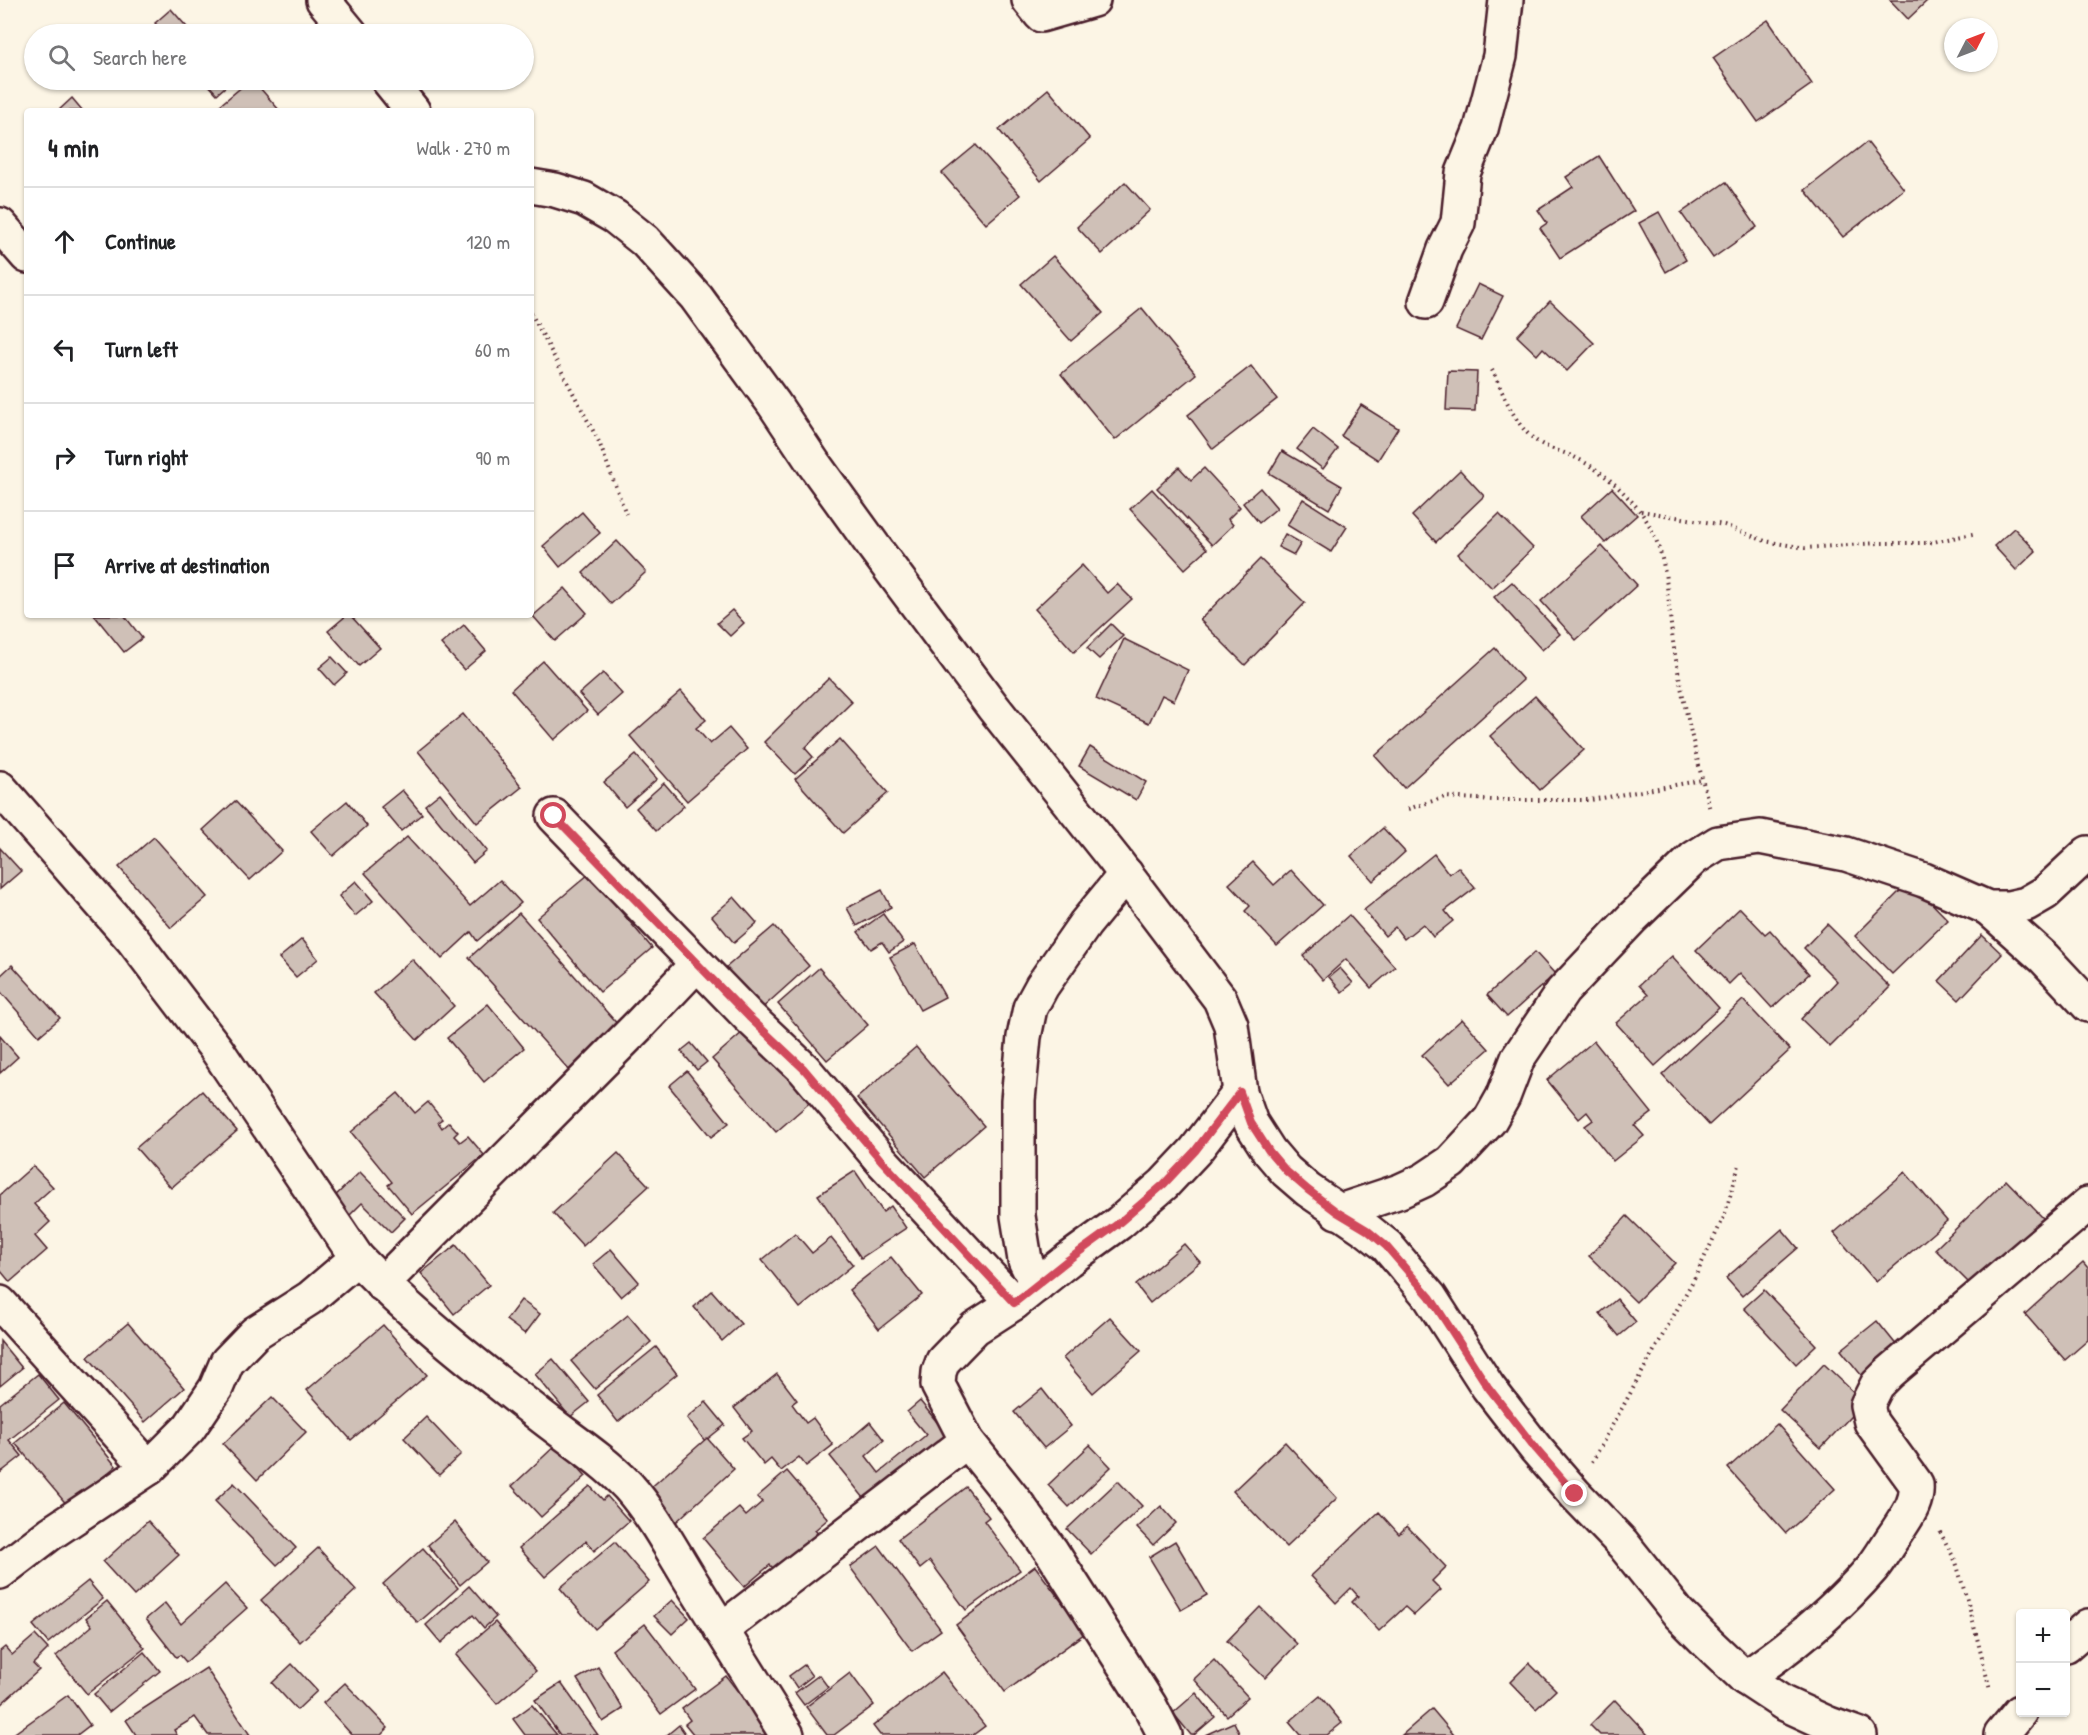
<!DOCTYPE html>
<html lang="en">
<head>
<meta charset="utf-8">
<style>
  body { margin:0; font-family:"Patrick Hand",sans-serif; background:#f2f2f2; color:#202124 }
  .controls { position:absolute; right:18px; bottom:18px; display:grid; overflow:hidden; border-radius:6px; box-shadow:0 2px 4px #0004 }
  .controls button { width:54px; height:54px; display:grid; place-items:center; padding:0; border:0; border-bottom:2px solid #e0e0e0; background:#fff; color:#202124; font:30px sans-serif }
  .compass { position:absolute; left:1944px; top:18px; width:54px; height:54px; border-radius:50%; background:#fff; box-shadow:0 2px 4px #0004; rotate:48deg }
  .stop { position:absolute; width:18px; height:18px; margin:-14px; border:4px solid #d1495b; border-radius:50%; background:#fff }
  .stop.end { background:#d1495b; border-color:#fff; box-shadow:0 2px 6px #0008 }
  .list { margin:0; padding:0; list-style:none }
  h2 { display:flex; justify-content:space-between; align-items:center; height:78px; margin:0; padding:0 24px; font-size:26px }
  h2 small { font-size:20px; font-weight:400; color:#757577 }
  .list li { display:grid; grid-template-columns:39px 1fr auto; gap:18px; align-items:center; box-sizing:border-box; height:108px; padding:0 24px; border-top:2px solid #e0e0e0 }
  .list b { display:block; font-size:22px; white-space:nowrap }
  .list em { font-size:20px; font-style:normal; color:#757577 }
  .icon { flex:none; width:33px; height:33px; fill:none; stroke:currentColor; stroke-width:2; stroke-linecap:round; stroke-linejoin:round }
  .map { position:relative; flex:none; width:2088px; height:1735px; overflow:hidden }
  .search { position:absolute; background:#fff; box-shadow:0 2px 4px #0004; left:24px; top:24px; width:510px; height:66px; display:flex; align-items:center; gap:15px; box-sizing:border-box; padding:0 21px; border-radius:33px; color:#757577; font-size:22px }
  .panel { position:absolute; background:#fff; box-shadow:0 2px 4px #0004; left:24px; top:108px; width:510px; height:510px; border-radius:6px }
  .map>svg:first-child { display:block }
</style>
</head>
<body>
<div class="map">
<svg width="2088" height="1735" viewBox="0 0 2088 1735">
  <rect width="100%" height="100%" fill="#fcf5e5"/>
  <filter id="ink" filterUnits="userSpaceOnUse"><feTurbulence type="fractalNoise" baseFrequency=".0167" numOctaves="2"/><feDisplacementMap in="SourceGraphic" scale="12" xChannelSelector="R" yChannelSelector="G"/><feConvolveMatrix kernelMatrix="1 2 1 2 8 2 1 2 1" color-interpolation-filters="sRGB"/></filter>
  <g filter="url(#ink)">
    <g fill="#cfc0b7" stroke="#4a1f2b" stroke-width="1.5">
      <polygon points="1890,0 1928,0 1908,19"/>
      <polygon points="171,9 193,34 165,34 155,23"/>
      <polygon points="1768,20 1812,84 1758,122 1713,58"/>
      <polygon points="204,80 233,80 217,94"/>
      <polygon points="250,80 253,80 280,111 213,111"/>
      <polygon points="1048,89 1090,139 1041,181 999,130"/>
      <polygon points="72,98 83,111 58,111"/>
      <polygon points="1867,142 1904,189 1843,237 1805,190"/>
      <polygon points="976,145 1020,195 986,224 942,173"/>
      <polygon points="1599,156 1634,211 1560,258 1540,228 1547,223 1538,210 1573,187 1566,177"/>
      <polygon points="1125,182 1150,210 1102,254 1077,227"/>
      <polygon points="1726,182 1757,227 1713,258 1681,213"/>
      <polygon points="1659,212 1686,260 1666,272 1639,223"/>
      <polygon points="1053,256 1103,313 1071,341 1021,284"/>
      <polygon points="1478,284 1503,296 1481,340 1456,329"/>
      <polygon points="1550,301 1594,343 1567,371 1543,348 1537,355 1517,336"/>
      <polygon points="1142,308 1196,374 1115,440 1061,374"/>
      <polygon points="1251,366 1277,399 1213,449 1188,415"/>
      <polygon points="1448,371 1477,372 1475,411 1446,410"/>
      <polygon points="1361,405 1398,428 1378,460 1341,436"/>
      <polygon points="1313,429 1338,449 1323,469 1297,449"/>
      <polygon points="1282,451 1342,486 1329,509 1269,473"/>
      <polygon points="1179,467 1191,480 1204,468 1240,507 1228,519 1233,525 1212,545 1157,488"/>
      <polygon points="1460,470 1484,496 1436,542 1412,516"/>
      <polygon points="1260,488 1277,508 1259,523 1243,503"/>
      <polygon points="1612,488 1637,515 1605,543 1581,516"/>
      <polygon points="1152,489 1207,549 1185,569 1130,509"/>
      <polygon points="1303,499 1347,527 1331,552 1287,525"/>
      <polygon points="582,512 600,533 560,567 543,546"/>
      <polygon points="1499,514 1533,548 1492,588 1458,554"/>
      <polygon points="2014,528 2036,551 2016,570 1994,546"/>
      <polygon points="1285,534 1301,543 1294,555 1278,547"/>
      <polygon points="617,541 646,572 611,604 583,573"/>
      <polygon points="1602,546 1637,585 1576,640 1541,601"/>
      <polygon points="1260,559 1305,603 1245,665 1200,620"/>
      <polygon points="1082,565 1107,593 1117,584 1132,599 1074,652 1035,609"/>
      <polygon points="1512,582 1560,634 1542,650 1494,597"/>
      <polygon points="565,588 587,613 555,641 533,616"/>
      <polygon points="732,610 744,623 730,636 717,623"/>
      <polygon points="94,615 124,615 142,638 124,652"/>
      <polygon points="347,615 350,615 380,648 359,666 328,631"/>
      <polygon points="1111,624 1123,636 1099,659 1087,648"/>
      <polygon points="464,625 486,651 464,670 441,644"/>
      <polygon points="1124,639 1188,670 1174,701 1162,695 1149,723 1096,699"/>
      <polygon points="1495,648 1523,680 1404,788 1375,756"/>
      <polygon points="332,657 347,673 334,685 319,668"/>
      <polygon points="543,661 587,711 554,740 511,690"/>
      <polygon points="603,673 622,694 598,715 579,694"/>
      <polygon points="829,678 852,702 805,748 813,757 795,774 764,742"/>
      <polygon points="681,691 706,720 696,728 710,744 729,728 747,749 687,801 630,736"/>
      <polygon points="1535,696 1584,750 1540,790 1490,736"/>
      <polygon points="463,714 522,787 477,823 418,751"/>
      <polygon points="840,739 888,793 843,833 795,779"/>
      <polygon points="1090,747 1146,782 1136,800 1079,766"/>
      <polygon points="636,755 657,779 625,807 604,782"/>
      <polygon points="664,783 684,806 656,831 636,808"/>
      <polygon points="402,790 422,814 401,831 381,807"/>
      <polygon points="440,793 487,851 473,863 425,805"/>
      <polygon points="235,801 282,851 250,880 203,830"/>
      <polygon points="347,801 367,826 333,856 311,831"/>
      <polygon points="1383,828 1405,852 1373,881 1351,856"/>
      <polygon points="154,837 207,897 171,928 119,867"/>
      <polygon points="407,837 470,906 500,880 521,903 477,941 471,932 442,959 365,873"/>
      <polygon points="0,848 21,871 0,889"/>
      <polygon points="1434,854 1449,874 1458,867 1475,888 1445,911 1453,921 1433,937 1423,924 1404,939 1395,927 1385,936 1364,910"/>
      <polygon points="1253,862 1274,885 1291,870 1323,905 1277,946 1245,911 1250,906 1229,884"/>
      <polygon points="589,874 652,948 600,992 537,918"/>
      <polygon points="356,881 373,901 355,916 339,896"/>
      <polygon points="1910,881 1948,920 1892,974 1855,936"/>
      <polygon points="882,890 891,907 857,926 847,908"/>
      <polygon points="734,897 757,923 734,943 712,916"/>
      <polygon points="1740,908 1765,934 1770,930 1809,974 1772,1008 1740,973 1729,984 1696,950"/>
      <polygon points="519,913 620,1027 570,1071 469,958"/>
      <polygon points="883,914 903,942 889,952 882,942 871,949 858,932"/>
      <polygon points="1349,915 1395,967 1371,988 1346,959 1323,980 1303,956"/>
      <polygon points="1827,924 1890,987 1830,1047 1801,1019 1837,981 1804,948"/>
      <polygon points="774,926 809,966 759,1011 723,970"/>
      <polygon points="1982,935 2002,954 1959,1000 1939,981"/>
      <polygon points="302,939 318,959 296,977 279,958"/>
      <polygon points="915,944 945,997 920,1010 890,957"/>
      <polygon points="1535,952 1555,974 1507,1017 1487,995"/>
      <polygon points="1672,956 1719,1008 1655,1066 1616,1023 1648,995 1639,985"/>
      <polygon points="412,959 454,1006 417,1040 374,993"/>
      <polygon points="12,965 60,1018 39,1036 0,991 0,976"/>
      <polygon points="819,968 868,1025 827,1060 778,1004"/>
      <polygon points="1340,968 1353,983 1342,992 1329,977"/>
      <polygon points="1743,1000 1790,1050 1709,1125 1662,1075"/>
      <polygon points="488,1004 524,1048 484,1082 447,1038"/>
      <polygon points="1462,1019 1489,1049 1449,1084 1422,1055"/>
      <polygon points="752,1024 815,1098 776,1132 712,1059"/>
      <polygon points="0,1036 18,1057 0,1073"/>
      <polygon points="1594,1041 1652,1113 1635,1126 1644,1136 1613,1161 1585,1126 1593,1120 1587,1112 1579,1119 1547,1080"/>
      <polygon points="691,1043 707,1062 697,1070 681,1051"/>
      <polygon points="916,1047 984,1126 925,1177 857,1098"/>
      <polygon points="687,1071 729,1123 711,1137 669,1086"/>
      <polygon points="202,1091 237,1131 171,1188 136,1148"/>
      <polygon points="398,1093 415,1113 428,1102 442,1119 438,1122 442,1128 449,1122 458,1132 454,1136 460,1142 468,1136 484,1155 412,1214 388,1185 392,1182 351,1132"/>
      <polygon points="618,1153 649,1186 583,1246 553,1213"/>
      <polygon points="33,1166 53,1187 34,1204 50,1222 35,1236 47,1250 10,1282 0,1270 0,1195"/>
      <polygon points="855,1171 883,1212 891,1206 906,1228 861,1258 818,1195"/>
      <polygon points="360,1172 405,1218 391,1232 362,1203 348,1217 331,1200"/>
      <polygon points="1905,1172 1947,1221 1876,1282 1834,1233"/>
      <polygon points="2006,1180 2044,1219 1974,1288 1935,1249"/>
      <polygon points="1627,1216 1675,1263 1636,1302 1589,1256"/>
      <polygon points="1782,1229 1798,1248 1742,1296 1726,1278"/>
      <polygon points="795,1233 812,1253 831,1238 853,1265 800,1308 762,1260"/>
      <polygon points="1184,1244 1200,1262 1150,1303 1136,1285"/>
      <polygon points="456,1245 489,1285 454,1314 421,1273"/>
      <polygon points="611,1249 639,1282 621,1297 593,1264"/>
      <polygon points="891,1257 922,1295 879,1329 849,1290"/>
      <polygon points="2083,1262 2088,1268 2088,1340 2065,1360 2025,1314"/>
      <polygon points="1764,1290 1816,1345 1796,1364 1744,1308"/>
      <polygon points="712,1291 741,1324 722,1341 694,1307"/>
      <polygon points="1617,1299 1636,1322 1619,1336 1600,1313"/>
      <polygon points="521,1300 540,1314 525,1334 506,1320"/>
      <polygon points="628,1315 651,1342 595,1389 571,1361"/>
      <polygon points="1110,1317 1141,1351 1093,1393 1063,1358"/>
      <polygon points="1877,1321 1902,1352 1866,1381 1841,1350"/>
      <polygon points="128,1323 184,1388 145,1422 88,1357"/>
      <polygon points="383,1325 427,1375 351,1440 307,1390"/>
      <polygon points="0,1341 22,1368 0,1386"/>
      <polygon points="656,1347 677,1374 618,1422 597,1395"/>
      <polygon points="553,1359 589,1402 570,1417 535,1374"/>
      <polygon points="1824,1364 1864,1402 1821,1448 1780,1410"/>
      <polygon points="38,1374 59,1400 9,1440 22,1456 0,1473 0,1404"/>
      <polygon points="777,1374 797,1400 792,1404 806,1423 813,1418 833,1445 806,1466 799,1457 781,1471 771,1459 764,1465 742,1438 752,1431 734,1408"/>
      <polygon points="1042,1389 1071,1426 1044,1448 1014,1412"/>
      <polygon points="272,1397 306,1432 257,1480 223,1444"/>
      <polygon points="920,1401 949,1437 868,1503 830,1456 870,1422 884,1440 866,1456 879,1473 926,1435 907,1412"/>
      <polygon points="706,1402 725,1425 705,1441 687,1418"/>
      <polygon points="64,1403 116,1466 68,1506 15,1443"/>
      <polygon points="426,1417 461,1454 439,1475 404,1438"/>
      <polygon points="1777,1424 1835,1489 1786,1533 1728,1468"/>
      <polygon points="707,1438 734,1469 676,1522 648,1490"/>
      <polygon points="1285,1442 1337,1498 1286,1547 1233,1491"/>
      <polygon points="557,1444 586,1476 541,1517 512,1486"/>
      <polygon points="1090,1445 1111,1467 1069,1507 1048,1485"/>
      <polygon points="787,1471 828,1519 815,1530 821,1537 778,1573 770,1565 744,1587 703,1538 739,1508 746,1516 762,1502 757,1497"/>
      <polygon points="1118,1481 1142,1506 1091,1554 1067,1529"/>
      <polygon points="234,1483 296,1548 277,1565 215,1501"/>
      <polygon points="590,1486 603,1500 607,1496 629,1521 594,1551 586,1541 545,1577 519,1548"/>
      <polygon points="966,1487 989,1517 984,1521 1020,1570 966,1610 930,1561 920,1569 898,1539"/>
      <polygon points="1161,1506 1176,1523 1153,1545 1137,1528"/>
      <polygon points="1379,1512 1399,1534 1407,1526 1446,1567 1432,1581 1441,1590 1414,1615 1405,1607 1379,1631 1352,1602 1358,1596 1351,1588 1336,1603 1311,1576"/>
      <polygon points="148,1521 179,1555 134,1596 103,1562"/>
      <polygon points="455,1522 487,1562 460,1585 428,1545"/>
      <polygon points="1175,1541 1207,1595 1181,1610 1149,1557"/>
      <polygon points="615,1542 649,1582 595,1629 560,1588"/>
      <polygon points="879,1546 941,1630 912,1651 850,1567"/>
      <polygon points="318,1548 356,1590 300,1642 261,1600"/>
      <polygon points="423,1548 458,1588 418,1623 383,1584"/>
      <polygon points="1035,1566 1085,1633 1005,1692 956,1625"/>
      <polygon points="88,1581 103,1599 48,1643 33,1625"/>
      <polygon points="225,1584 247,1608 186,1662 180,1655 176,1657 146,1619 165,1603 181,1624"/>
      <polygon points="469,1586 496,1617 484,1628 473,1615 441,1643 426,1625"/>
      <polygon points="672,1600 689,1618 672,1634 654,1616"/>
      <polygon points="107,1601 145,1648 87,1694 56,1656 92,1626 86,1618"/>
      <polygon points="1260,1607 1297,1644 1265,1678 1227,1641"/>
      <polygon points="495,1622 536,1671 497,1704 456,1655"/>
      <polygon points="645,1624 695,1689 661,1714 612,1650"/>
      <polygon points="35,1635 48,1649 33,1664 39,1670 0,1705 0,1651 5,1647 12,1655"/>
      <polygon points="144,1652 160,1671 109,1712 94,1694"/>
      <polygon points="1214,1660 1248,1697 1227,1716 1194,1679"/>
      <polygon points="1529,1663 1556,1690 1536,1709 1510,1682"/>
      <polygon points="292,1664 317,1691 297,1710 272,1683"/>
      <polygon points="804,1665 812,1676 797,1688 789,1676"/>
      <polygon points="598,1667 623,1709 603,1722 577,1679"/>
      <polygon points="206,1668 250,1735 208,1735 195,1717 174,1730 177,1735 136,1735 126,1720"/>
      <polygon points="942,1672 985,1726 973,1735 880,1735 873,1726"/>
      <polygon points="850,1673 874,1705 834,1735 827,1735 806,1707"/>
      <polygon points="819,1675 828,1687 804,1705 795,1693"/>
      <polygon points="726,1676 771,1735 694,1735 685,1724 690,1720 682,1709"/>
      <polygon points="345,1683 388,1728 381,1735 352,1735 323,1703"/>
      <polygon points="561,1683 598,1735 560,1735 535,1700"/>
      <polygon points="1196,1693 1215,1717 1194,1735 1191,1735 1173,1713"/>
      <polygon points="68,1695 90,1725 77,1735 12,1735"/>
      <polygon points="1320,1696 1342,1723 1327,1735 1300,1735 1289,1722"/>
      <polygon points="1615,1700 1648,1735 1600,1735 1590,1725"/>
      <polygon points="532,1705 557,1735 525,1735 513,1719"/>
      <polygon points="1432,1709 1454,1735 1402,1735"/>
      <polygon points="1234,1722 1240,1735 1205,1735"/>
      <polygon points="679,1725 686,1735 667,1735"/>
    </g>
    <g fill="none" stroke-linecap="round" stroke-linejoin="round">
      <defs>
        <g id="minor">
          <polyline points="323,0 351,34"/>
          <polyline points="1029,0 1041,15 1093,0"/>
          <polyline points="388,80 413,111"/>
          <polyline points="531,186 555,190 584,199 615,217 645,241 696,297 774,404 814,464 874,547 993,707 1114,859 1220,999 1231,1025 1240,1092 1251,1123 1269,1151 1286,1171 1308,1190 1367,1230 1387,1246 1430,1297 1488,1387 1536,1449 1575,1494 1623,1544 1679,1614 1708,1643 1745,1678 1783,1703 1829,1724 1860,1735"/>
          <polyline points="0,225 27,256"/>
          <polyline points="1426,302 1445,249 1458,223 1463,173 1481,129 1500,56 1506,0"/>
          <path d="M0 788 133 940 217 1050 357 1258C412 1315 474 1364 536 1412 567 1437 600 1457 628 1486 653 1514 671 1549 691 1581 723 1632 755 1684 787 1735"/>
          <polyline points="554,816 749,1017 804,1069 881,1160 1014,1303"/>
          <polyline points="1988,908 2044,958 2088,1005"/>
          <polyline points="1337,1212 1400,1191 1424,1180 1451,1162 1490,1120 1503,1097 1518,1058 1563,991 1633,917 1694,858 1718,843 1760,837 1846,854 1924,880 1988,908 2008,908 2026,904 2045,893 2088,853"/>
          <polyline points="382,1284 640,1024 697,964"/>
          <polyline points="1037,1285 1025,1260 1018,1216 1018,1100 1024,1037 1030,1008 1042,986 1085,924 1126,874"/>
          <polyline points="0,1303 149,1468"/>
          <polyline points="0,1572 51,1533 149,1468 189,1428 216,1388 227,1362 255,1333 310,1298 357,1258"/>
          <polyline points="721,1630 967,1441"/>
          <polyline points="2066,1645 2088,1626"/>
          <path d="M1745 1678C1792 1646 1836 1610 1873 1567 1881 1557 1888 1544 1896 1533 1906 1517 1918 1504 1916 1484L1871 1422 1867 1405 1877 1385 1889 1373 2088 1204"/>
          <polyline points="1165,1735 1150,1706 1052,1552 1015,1501 967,1441 938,1385 939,1372 943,1361 975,1328 1014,1303 1068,1260 1119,1223 1164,1184 1195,1151 1240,1092"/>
          <polyline points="2001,1735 2020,1712"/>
        </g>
      </defs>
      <use href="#minor" stroke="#4a1f2b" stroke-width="38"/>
      <g stroke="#4a1f2b" stroke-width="4" stroke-dasharray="1.5 4.5" stroke-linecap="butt">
        <polyline points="531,313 599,442 626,514"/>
        <path d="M1492 370C1503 392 1514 424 1534 439 1546 449 1563 451 1576 458 1600 469 1623 490 1639 510 1672 551 1666 606 1675 654 1684 707 1697 759 1710 810"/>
        <polyline points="1641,511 1724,525 1765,541 1805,548 1878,543 1928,543 1977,533"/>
        <polyline points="1408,809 1445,797 1492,800 1591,800 1703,780"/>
        <polyline points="1592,1462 1694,1279 1724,1217 1739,1165"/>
        <polyline points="1940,1532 1956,1562 1971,1614 1990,1690"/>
      </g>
      <use href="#minor" stroke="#fcf5e5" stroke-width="33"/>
    </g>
  </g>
  <g fill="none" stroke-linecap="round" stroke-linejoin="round" filter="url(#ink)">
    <polyline stroke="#d1495b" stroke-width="8" points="554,816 749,1017 804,1069 881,1160 1014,1303 1068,1260 1119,1223 1164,1184 1195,1151 1240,1092 1251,1123 1269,1151 1286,1171 1308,1190 1337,1212 1367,1230 1386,1246 1430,1297 1488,1387 1536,1449 1575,1494"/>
  </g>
</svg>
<div class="controls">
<button>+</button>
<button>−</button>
</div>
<svg class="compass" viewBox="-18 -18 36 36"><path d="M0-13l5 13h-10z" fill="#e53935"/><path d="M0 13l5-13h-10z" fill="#757577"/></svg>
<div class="stop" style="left:554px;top:816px"></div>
<div class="stop end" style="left:1575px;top:1494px"></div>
<div class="search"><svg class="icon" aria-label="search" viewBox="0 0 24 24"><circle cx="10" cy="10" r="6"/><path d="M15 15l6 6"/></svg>Search here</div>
<section class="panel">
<h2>4 min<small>Walk · 270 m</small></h2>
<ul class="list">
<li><svg class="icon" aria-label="ahead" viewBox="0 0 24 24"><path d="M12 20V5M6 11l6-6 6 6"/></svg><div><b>Continue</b></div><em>120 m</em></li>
<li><svg class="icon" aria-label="left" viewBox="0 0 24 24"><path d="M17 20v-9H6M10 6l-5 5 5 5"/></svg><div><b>Turn left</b></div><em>60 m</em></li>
<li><svg class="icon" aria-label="right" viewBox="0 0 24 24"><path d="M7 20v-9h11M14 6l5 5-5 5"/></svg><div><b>Turn right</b></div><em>90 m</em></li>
<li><svg class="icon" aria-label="arrive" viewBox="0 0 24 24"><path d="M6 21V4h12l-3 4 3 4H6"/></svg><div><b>Arrive at destination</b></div></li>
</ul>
</section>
</div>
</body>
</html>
